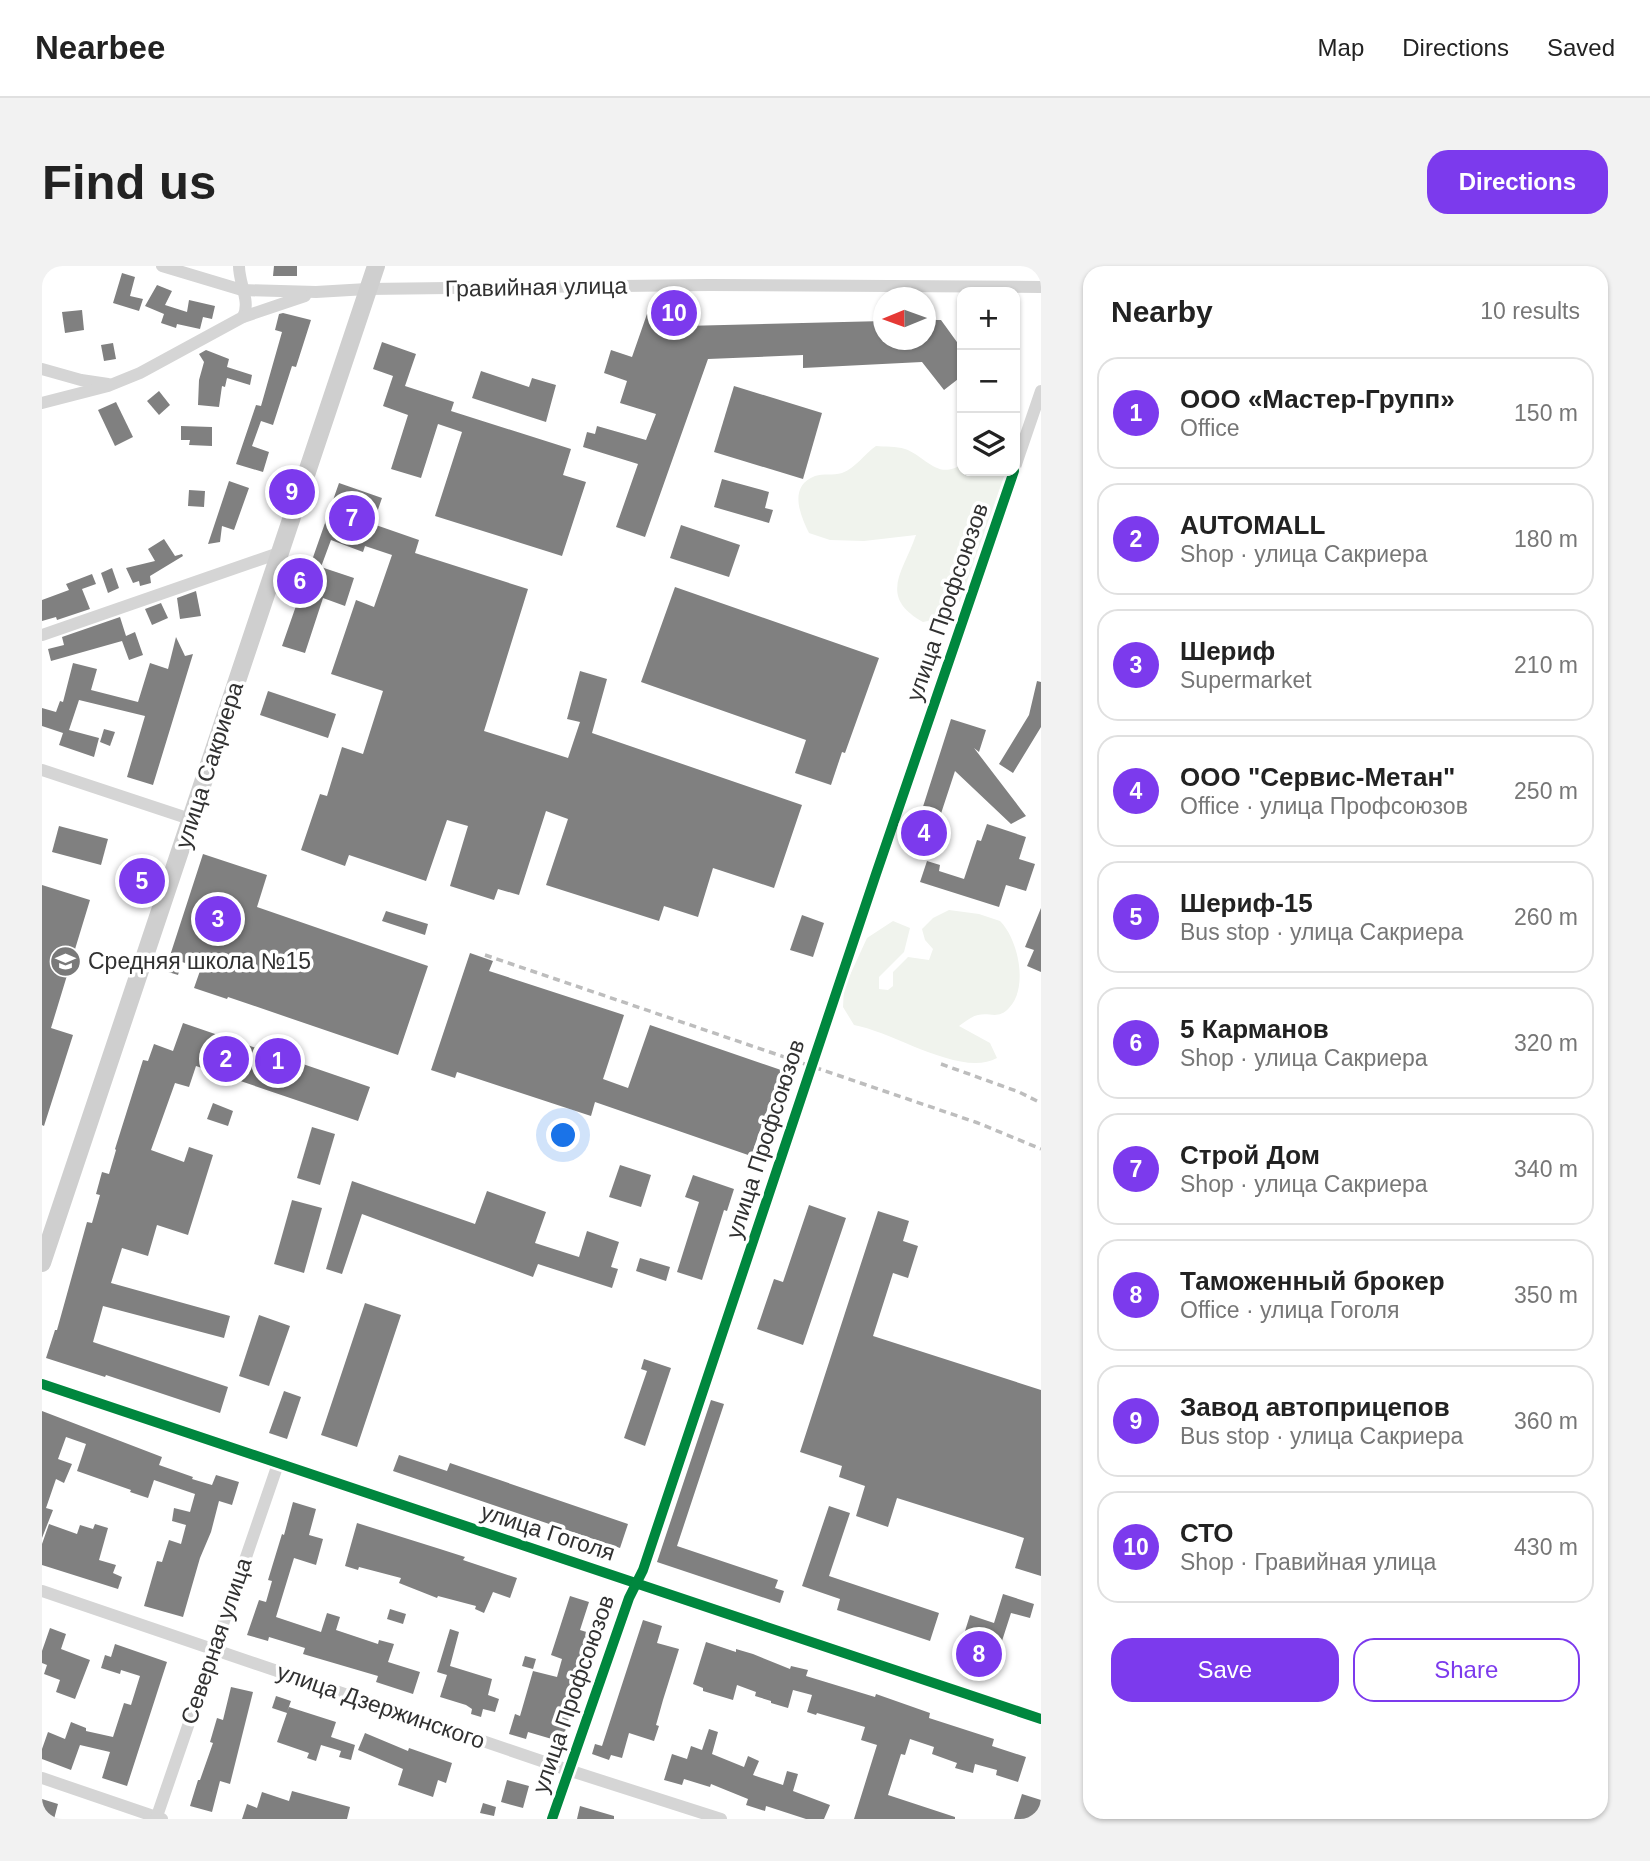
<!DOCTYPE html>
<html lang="en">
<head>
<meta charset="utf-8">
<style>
  body { margin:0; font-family:Helvetica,sans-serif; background:#f2f2f2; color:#222 }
  .controls { position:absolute; right:21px; top:21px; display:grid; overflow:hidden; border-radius:14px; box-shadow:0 2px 5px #0004 }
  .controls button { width:63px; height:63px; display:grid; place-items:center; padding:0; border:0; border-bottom:2px solid #e0e0e0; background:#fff; color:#222; font:35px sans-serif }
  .compass { position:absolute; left:831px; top:21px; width:63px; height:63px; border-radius:50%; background:#fff; box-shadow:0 2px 5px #0004; rotate:269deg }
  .you { position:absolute; left:522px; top:870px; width:24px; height:24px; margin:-18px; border:5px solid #fff; border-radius:50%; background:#1a73e8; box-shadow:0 0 0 10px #1a73e833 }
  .badge { display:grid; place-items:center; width:46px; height:46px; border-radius:50%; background:#7c3aed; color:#fff; font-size:23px; font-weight:700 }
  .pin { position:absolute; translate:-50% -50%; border:4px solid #fff; box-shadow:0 2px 7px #0006 }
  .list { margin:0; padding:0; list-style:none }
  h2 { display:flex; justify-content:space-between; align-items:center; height:91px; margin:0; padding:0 28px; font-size:30px }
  h2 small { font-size:23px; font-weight:400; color:#767676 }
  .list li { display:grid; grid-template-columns:46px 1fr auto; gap:21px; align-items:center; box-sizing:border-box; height:112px; margin:0 14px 14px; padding:0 14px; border:2px solid #e0e0e0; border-radius:21px }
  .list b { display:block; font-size:26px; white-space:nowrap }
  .list p { margin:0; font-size:23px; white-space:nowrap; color:#767676 }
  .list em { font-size:23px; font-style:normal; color:#767676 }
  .actions { display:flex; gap:14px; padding:21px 28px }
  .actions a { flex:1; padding:16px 0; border:2px solid #7c3aed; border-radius:21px; text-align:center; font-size:24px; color:#7c3aed }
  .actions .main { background:#7c3aed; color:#fff }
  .icon { flex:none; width:38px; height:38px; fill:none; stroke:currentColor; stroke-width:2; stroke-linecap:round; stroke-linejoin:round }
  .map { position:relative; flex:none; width:999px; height:1553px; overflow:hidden; border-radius:21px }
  header { display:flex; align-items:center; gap:42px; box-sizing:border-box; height:98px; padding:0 35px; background:#fff; border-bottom:2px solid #e0e0e0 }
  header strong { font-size:33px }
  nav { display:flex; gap:38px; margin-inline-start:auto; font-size:24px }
  .intro { display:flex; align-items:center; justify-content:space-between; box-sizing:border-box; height:168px; padding:0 42px }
  h1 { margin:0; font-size:49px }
  .button { padding:18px 32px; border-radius:21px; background:#7c3aed; color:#fff; font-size:24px; font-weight:700 }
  main { display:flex; gap:42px; padding:0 42px }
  aside { flex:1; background:#fff; border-radius:21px; box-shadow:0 2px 5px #0004 }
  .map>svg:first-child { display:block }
</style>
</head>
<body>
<header>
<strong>Nearbee</strong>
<nav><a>Map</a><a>Directions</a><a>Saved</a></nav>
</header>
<div class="intro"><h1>Find us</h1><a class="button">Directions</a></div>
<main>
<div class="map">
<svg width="999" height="1553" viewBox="0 0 999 1553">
  <rect width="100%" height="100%" fill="#fff"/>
  <g fill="#f0f3ed">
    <path d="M834 180C843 181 854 180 863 183 884 190 895 215 920 198V205H964L918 335 906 351 881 356C835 330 862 305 874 269L822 275 788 274 767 267C758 249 746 220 773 210 781 207 791 210 800 207 814 202 822 188 834 180Z"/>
    <path d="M907 644 937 648 958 655C976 673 987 721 967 742 956 754 948 746 936 749 930 750 923 756 917 760L948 777 955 792C919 812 852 766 812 759L801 741 802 722 825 672 851 655 868 662 862 686 837 711V723L846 724 851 720V706L866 691 887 694 891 683 883 674 880 663 891 652Z"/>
  </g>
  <g fill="#808080">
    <polygon points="232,0 255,0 255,10 231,10"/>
    <polygon points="80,7 93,11 88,30 101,33 97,45 71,37"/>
    <polygon points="115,19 130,25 123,39 145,46 147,34 173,40 170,53 161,51 158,63 135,58 134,62 119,57 122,48 103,40"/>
    <polygon points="40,44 42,64 23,67 20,46"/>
    <polygon points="241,47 269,54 254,101 250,100 231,159 219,155 210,180 227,186 221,206 194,198 214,139 219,140 240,66 233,64 237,48"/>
    <polygon points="605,48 642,60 842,55 842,74 884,74 884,54 899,54 920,83 920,110 902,124 880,96 761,102 761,89 666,93 603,271 574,261 596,198 541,181 545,166 553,168 555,160 604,174 614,148 578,137 585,115 562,107 569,84 590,91"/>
    <polygon points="340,76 374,88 363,120 412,136 409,145 529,183 521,209 544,216 520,290 393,250 420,166 396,158 379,212 349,203 366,149 341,140 351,110 331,103"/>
    <polygon points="71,77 74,93 62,95 59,79"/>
    <polygon points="164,84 187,93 185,101 210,109 208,119 185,112 183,121 180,120 177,141 156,139 157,114 162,96 157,88"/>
    <polygon points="439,105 487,121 490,112 514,119 504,156 430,132"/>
    <polygon points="692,120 780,147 761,213 672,186"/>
    <polygon points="117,125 128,139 117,149 105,135"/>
    <polygon points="74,136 91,171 73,180 56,144"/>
    <polygon points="139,160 170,161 170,180 147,179 148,174 139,174"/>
    <polygon points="680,213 727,226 723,242 731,244 727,257 672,241"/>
    <polygon points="187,215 207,222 192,264 180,260 178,276 166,278"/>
    <polygon points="297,217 340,232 331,258 377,274 373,287 486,323 442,465 526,492 538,456 525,453 538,405 565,413 550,467 760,539 732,622 671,602 656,651 622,640 617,655 504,619 526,553 504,545 477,629 456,623 452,634 408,620 426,560 405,554 384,615 307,589 303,600 259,584 278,528 285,530 300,481 321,488 341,425 289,408 314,334 332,341 350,289 323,280 321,286 289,274 279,301 312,312 303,340 281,332 263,387 240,380"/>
    <polygon points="147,224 163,225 162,241 146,240"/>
    <polygon points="639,259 698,279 687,311 628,292"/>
    <polygon points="122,273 133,290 140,288 141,290 108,310 109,317 98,320 97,315 91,317 84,302 113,295 106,283"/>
    <polygon points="70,302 77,322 66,327 59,307"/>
    <polygon points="50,308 54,318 40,323 48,343 15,354 14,351 0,355 0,334 27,324 24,318"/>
    <polygon points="633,321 837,392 803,487 800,486 789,519 753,507 764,474 599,416"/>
    <polygon points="154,325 159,350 138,353 135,332"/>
    <polygon points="119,337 126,352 110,359 103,343"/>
    <polygon points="78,351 84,370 93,366 101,389 87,394 80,375 9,395 6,383 22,379 20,371"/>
    <polygon points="134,371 143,390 151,388 111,519 85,511 103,450 37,434 27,464 57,472 52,491 17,479 21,467 0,460 0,442 14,446 18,435 21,436 31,397 55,403 49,424 96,436 108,397 126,403"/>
    <polygon points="995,415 999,416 999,461 971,507 957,498 987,449"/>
    <polygon points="226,425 294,448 286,472 218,449"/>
    <polygon points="909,453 944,464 937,486 932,482 984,550 969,558 913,505 888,581 870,575"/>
    <polygon points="62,463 73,466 68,480 58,476"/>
    <polygon points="945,558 984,571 977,593 993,598 984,625 964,619 957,641 878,616 885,595 898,599 897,605 922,613 935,574 939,575"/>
    <polygon points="17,560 66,573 59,599 10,586"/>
    <polygon points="161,588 225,609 215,641 386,700 356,789 186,731 185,733 152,722 159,702 140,696 136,709 123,705"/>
    <polygon points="0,619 48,634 9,762 31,769 2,860 0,859"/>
    <polygon points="999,642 999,706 985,700 992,684 983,681"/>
    <polygon points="344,645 386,658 383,669 340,655"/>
    <polygon points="760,649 782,657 771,691 748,684"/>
    <polygon points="428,687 451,695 447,705 582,749 561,813 586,822 608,759 739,804 709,890 553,836 549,850 415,806 413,812 389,804"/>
    <polygon points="141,757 328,821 316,855 154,800 147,821 133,817 109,884 142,896 147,881 171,889 146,969 115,959 106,990 80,982 69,1017 188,1050 182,1072 61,1040 51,1076 186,1121 178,1147 64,1109 63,1111 4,1092 13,1064 15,1064 45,956 50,957 58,929 54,928 60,906 67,908 74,884 73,883 101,794 106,795 112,778 131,785"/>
    <polygon points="171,837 191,845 186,860 165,853"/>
    <polygon points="270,861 293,868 278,919 255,912"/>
    <polygon points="578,899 609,909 599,941 567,931"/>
    <polygon points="651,909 692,923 685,945 682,944 660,1014 635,1006 657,936 643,931"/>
    <polygon points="310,915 433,958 445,925 504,946 493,977 537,991 545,965 577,976 569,1001 576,1003 570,1022 496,998 491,1011 320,948 300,1008 284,1003"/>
    <polygon points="250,934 280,942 262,1007 232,998"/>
    <polygon points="767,939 804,952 761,1079 715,1063 732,1013 741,1016"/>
    <polygon points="836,945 867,955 861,975 876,980 866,1012 851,1007 831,1070 999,1124 999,1310 973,1302 982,1272 855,1232 846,1261 814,1250 823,1220 797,1211 800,1200 758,1186"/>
    <polygon points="598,992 628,1001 624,1015 594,1005"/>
    <polygon points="323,1037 359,1049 315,1181 279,1169"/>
    <polygon points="217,1049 248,1060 227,1120 197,1110"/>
    <polygon points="602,1093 629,1102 603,1180 582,1172 605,1105 599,1103"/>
    <polygon points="242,1125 259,1131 245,1173 227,1167"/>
    <polygon points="669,1134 682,1138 635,1280 736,1314 733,1322 742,1325 738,1337 615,1296"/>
    <polygon points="0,1145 120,1191 117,1199 151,1211 150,1213 170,1219 174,1209 197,1216 190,1239 177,1235 169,1266 158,1292 141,1351 102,1340 115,1295 120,1296 127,1274 139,1278 144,1259 130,1255 132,1242 148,1246 153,1228 112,1214 106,1232 88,1226 89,1224 35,1205 44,1178 24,1171 16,1193 30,1198 22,1217 14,1213 4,1242 11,1244 0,1272"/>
    <polygon points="357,1189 405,1205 408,1197 586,1258 578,1282 351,1205"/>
    <polygon points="251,1236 274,1243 267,1269 281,1273 274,1299 252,1292 234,1351 279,1366 285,1347 298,1351 294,1364 336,1378 337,1374 352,1378 346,1396 378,1406 371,1428 334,1416 336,1410 261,1388 263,1382 227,1371 226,1375 205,1369 217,1334 224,1336 230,1315 226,1314 240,1268 242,1269"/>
    <polygon points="787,1240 808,1247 787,1310 897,1347 888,1375 795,1344 798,1333 760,1320"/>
    <polygon points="315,1257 398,1283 423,1291 421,1294 475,1312 468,1332 451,1326 442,1347 433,1343 434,1340 396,1330 395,1332 357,1317 359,1312 317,1301 316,1304 303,1300"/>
    <polygon points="7,1258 35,1268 38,1259 51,1263 53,1258 66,1262 57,1294 74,1299 71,1307 80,1311 76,1323 0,1299 0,1278"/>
    <polygon points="961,1328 992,1338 988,1352 969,1347 950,1406 914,1394 928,1349 952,1357"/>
    <polygon points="528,1330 547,1336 538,1364 551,1368 531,1429 525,1451 527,1452 520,1476 486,1466 484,1473 467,1468 473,1448 478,1450 491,1405 515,1411 520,1393 509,1389"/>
    <polygon points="348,1343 364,1348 361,1358 345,1353"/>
    <polygon points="601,1354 620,1360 615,1377 637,1383 621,1434 614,1459 617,1460 612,1475 587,1467 580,1492 569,1489 567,1494 550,1488 553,1478 560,1480"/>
    <polygon points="8,1362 24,1368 19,1383 48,1394 33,1433 14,1426 18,1414 2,1408 5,1399 0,1397 0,1385"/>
    <polygon points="408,1363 417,1366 408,1400 450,1413 446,1429 457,1433 453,1446 441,1443 439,1451 429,1448 430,1443 424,1439 398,1431 405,1409 395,1406"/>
    <polygon points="664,1376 694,1386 694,1383 711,1388 748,1403 749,1400 766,1404 764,1410 833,1431 834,1428 888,1447 887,1452 952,1473 950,1480 984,1491 976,1516 954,1509 955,1504 933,1498 931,1507 913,1502 915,1497 890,1488 892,1481 868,1473 863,1489 859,1488 846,1529 913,1551 913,1553 812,1553 835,1479 819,1474 823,1461 775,1447 774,1449 765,1446 770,1429 751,1424 746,1442 729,1437 729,1435 713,1430 714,1426 695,1419 691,1434 661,1425 661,1422 651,1418"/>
    <polygon points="73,1378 125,1396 85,1520 60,1512 68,1486 38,1479 29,1504 0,1493 0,1483 6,1466 23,1473 29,1456 44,1462 44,1465 71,1471 82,1437 89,1439 98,1410 79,1404 78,1408 59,1402 63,1389 69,1391"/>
    <polygon points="483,1390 494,1393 491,1403 480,1400"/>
    <polygon points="189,1421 211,1426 188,1518 178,1515 170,1546 148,1540 156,1514 158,1514 171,1477 168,1476 175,1452 181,1454"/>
    <polygon points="234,1430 249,1435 245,1446 247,1441 294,1456 289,1471 313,1479 309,1494 297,1491 299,1485 279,1479 274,1495 265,1492 267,1487 235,1476 245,1447 230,1442"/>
    <polygon points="667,1463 676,1466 670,1488 702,1501 706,1490 717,1495 711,1509 741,1519 745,1505 756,1508 751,1525 788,1539 782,1553 764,1553 724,1540 723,1545 704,1539 706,1533 669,1518 668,1521 642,1513 640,1519 622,1514 630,1488 645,1493 649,1480 660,1484"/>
    <polygon points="323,1467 366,1485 367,1482 410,1497 404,1517 396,1514 391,1531 356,1519 361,1503 316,1484"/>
    <polygon points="465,1514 487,1520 481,1542 459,1536"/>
    <polygon points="250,1525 308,1541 305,1553 200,1553 205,1538 215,1542 220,1526 247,1535"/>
    <polygon points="980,1528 999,1534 996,1553 972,1553"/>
    <polygon points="0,1533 16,1538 12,1553 0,1553"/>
    <polygon points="441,1537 454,1541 452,1550 438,1547"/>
    <polygon points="538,1540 572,1550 572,1553 535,1553"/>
  </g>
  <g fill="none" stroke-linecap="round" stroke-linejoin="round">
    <g stroke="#d5d5d5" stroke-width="12">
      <polyline points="120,0 200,24 274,26 325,23 667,19 999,21"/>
      <path d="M197 0C197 18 209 36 201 51"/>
      <polyline points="0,103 39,114 66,118"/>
      <polyline points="0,137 66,120 98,107 201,51 263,30"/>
      <polyline points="973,201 999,125"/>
      <polyline points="0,369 237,287"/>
      <polyline points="0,504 148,553"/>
      <polyline points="0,1118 999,1453"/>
      <polyline points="0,1325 526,1504 679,1553"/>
      <polyline points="0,1512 120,1553"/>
      <polyline points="114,1553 236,1198"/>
      <polyline points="510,1553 587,1332 601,1304 834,608 972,205"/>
    </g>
    <polyline stroke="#cfcfcf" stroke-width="18" points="0,997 334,0"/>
    <g stroke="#bdbdbd" stroke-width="3.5" stroke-dasharray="7 5" stroke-linecap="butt">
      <polyline points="443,689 936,857 999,883"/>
      <polyline points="899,798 977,826 999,837"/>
    </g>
    <defs>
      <g id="cycleway">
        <polyline points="0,1118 999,1453"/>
        <polyline points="510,1553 587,1332 601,1304 834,608 972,205"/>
      </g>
    </defs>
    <use href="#cycleway" stroke="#fff" stroke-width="15"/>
    <use href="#cycleway" stroke="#00873e" stroke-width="10"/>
  </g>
  <defs>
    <symbol id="school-disc" viewBox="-11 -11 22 22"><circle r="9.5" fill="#797979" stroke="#fff"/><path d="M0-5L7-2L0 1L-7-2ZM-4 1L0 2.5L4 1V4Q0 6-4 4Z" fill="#fff"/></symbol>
  </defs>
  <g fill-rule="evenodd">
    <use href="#school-disc" x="6" y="678" width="35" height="35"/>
  </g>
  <g text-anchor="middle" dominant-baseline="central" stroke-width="7" stroke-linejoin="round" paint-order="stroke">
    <g font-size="23" fill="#313131" stroke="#fff">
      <text transform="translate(494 21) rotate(-1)">Гравийная улица</text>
      <text transform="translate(905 336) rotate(-71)">улица Профсоюзов</text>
      <text transform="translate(167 499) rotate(-72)">улица Сакриера</text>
      <text transform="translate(723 873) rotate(-72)">улица Профсоюзов</text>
      <text transform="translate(506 1266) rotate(18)">улица Гоголя</text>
      <text transform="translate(174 1375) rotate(-71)">Северная улица</text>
      <text transform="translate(531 1428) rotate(-71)">улица Профсоюзов</text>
      <text transform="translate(339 1440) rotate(19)">улица Дзержинского</text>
    </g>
    <g font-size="23" fill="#313131" stroke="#fff" text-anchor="start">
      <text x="46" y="695">Средняя школа №15</text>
    </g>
  </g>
</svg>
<div class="controls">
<button>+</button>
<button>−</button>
<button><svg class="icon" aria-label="layers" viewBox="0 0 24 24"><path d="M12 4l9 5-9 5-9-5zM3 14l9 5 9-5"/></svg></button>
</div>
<svg class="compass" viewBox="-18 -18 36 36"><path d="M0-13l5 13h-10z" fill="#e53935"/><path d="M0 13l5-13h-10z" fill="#767676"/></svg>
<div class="you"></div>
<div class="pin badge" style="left:236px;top:795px">1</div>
<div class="pin badge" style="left:184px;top:793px">2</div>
<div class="pin badge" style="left:176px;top:653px">3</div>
<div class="pin badge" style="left:882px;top:567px">4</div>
<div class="pin badge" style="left:100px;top:615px">5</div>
<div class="pin badge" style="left:258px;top:315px">6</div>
<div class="pin badge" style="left:310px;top:252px">7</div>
<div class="pin badge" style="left:937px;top:1388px">8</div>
<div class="pin badge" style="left:250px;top:226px">9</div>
<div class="pin badge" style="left:632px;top:47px">10</div>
</div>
<aside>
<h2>Nearby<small>10 results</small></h2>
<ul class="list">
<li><span class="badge">1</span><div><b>ООО «Мастер-Групп»</b><p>Office</p></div><em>150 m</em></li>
<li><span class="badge">2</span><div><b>AUTOMALL</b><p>Shop · улица Сакриера</p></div><em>180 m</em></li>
<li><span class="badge">3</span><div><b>Шериф</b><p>Supermarket</p></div><em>210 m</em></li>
<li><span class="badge">4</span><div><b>ООО &quot;Сервис-Метан&quot;</b><p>Office · улица Профсоюзов</p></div><em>250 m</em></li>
<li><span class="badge">5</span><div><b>Шериф-15</b><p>Bus stop · улица Сакриера</p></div><em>260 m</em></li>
<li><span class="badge">6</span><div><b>5 Карманов</b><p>Shop · улица Сакриера</p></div><em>320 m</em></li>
<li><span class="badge">7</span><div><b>Строй Дом</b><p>Shop · улица Сакриера</p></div><em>340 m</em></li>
<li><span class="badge">8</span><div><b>Таможенный брокер</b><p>Office · улица Гоголя</p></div><em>350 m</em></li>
<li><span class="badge">9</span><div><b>Завод автоприцепов</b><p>Bus stop · улица Сакриера</p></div><em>360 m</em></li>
<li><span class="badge">10</span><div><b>СТО</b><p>Shop · Гравийная улица</p></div><em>430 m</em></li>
</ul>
<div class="actions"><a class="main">Save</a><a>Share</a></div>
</aside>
</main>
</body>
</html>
